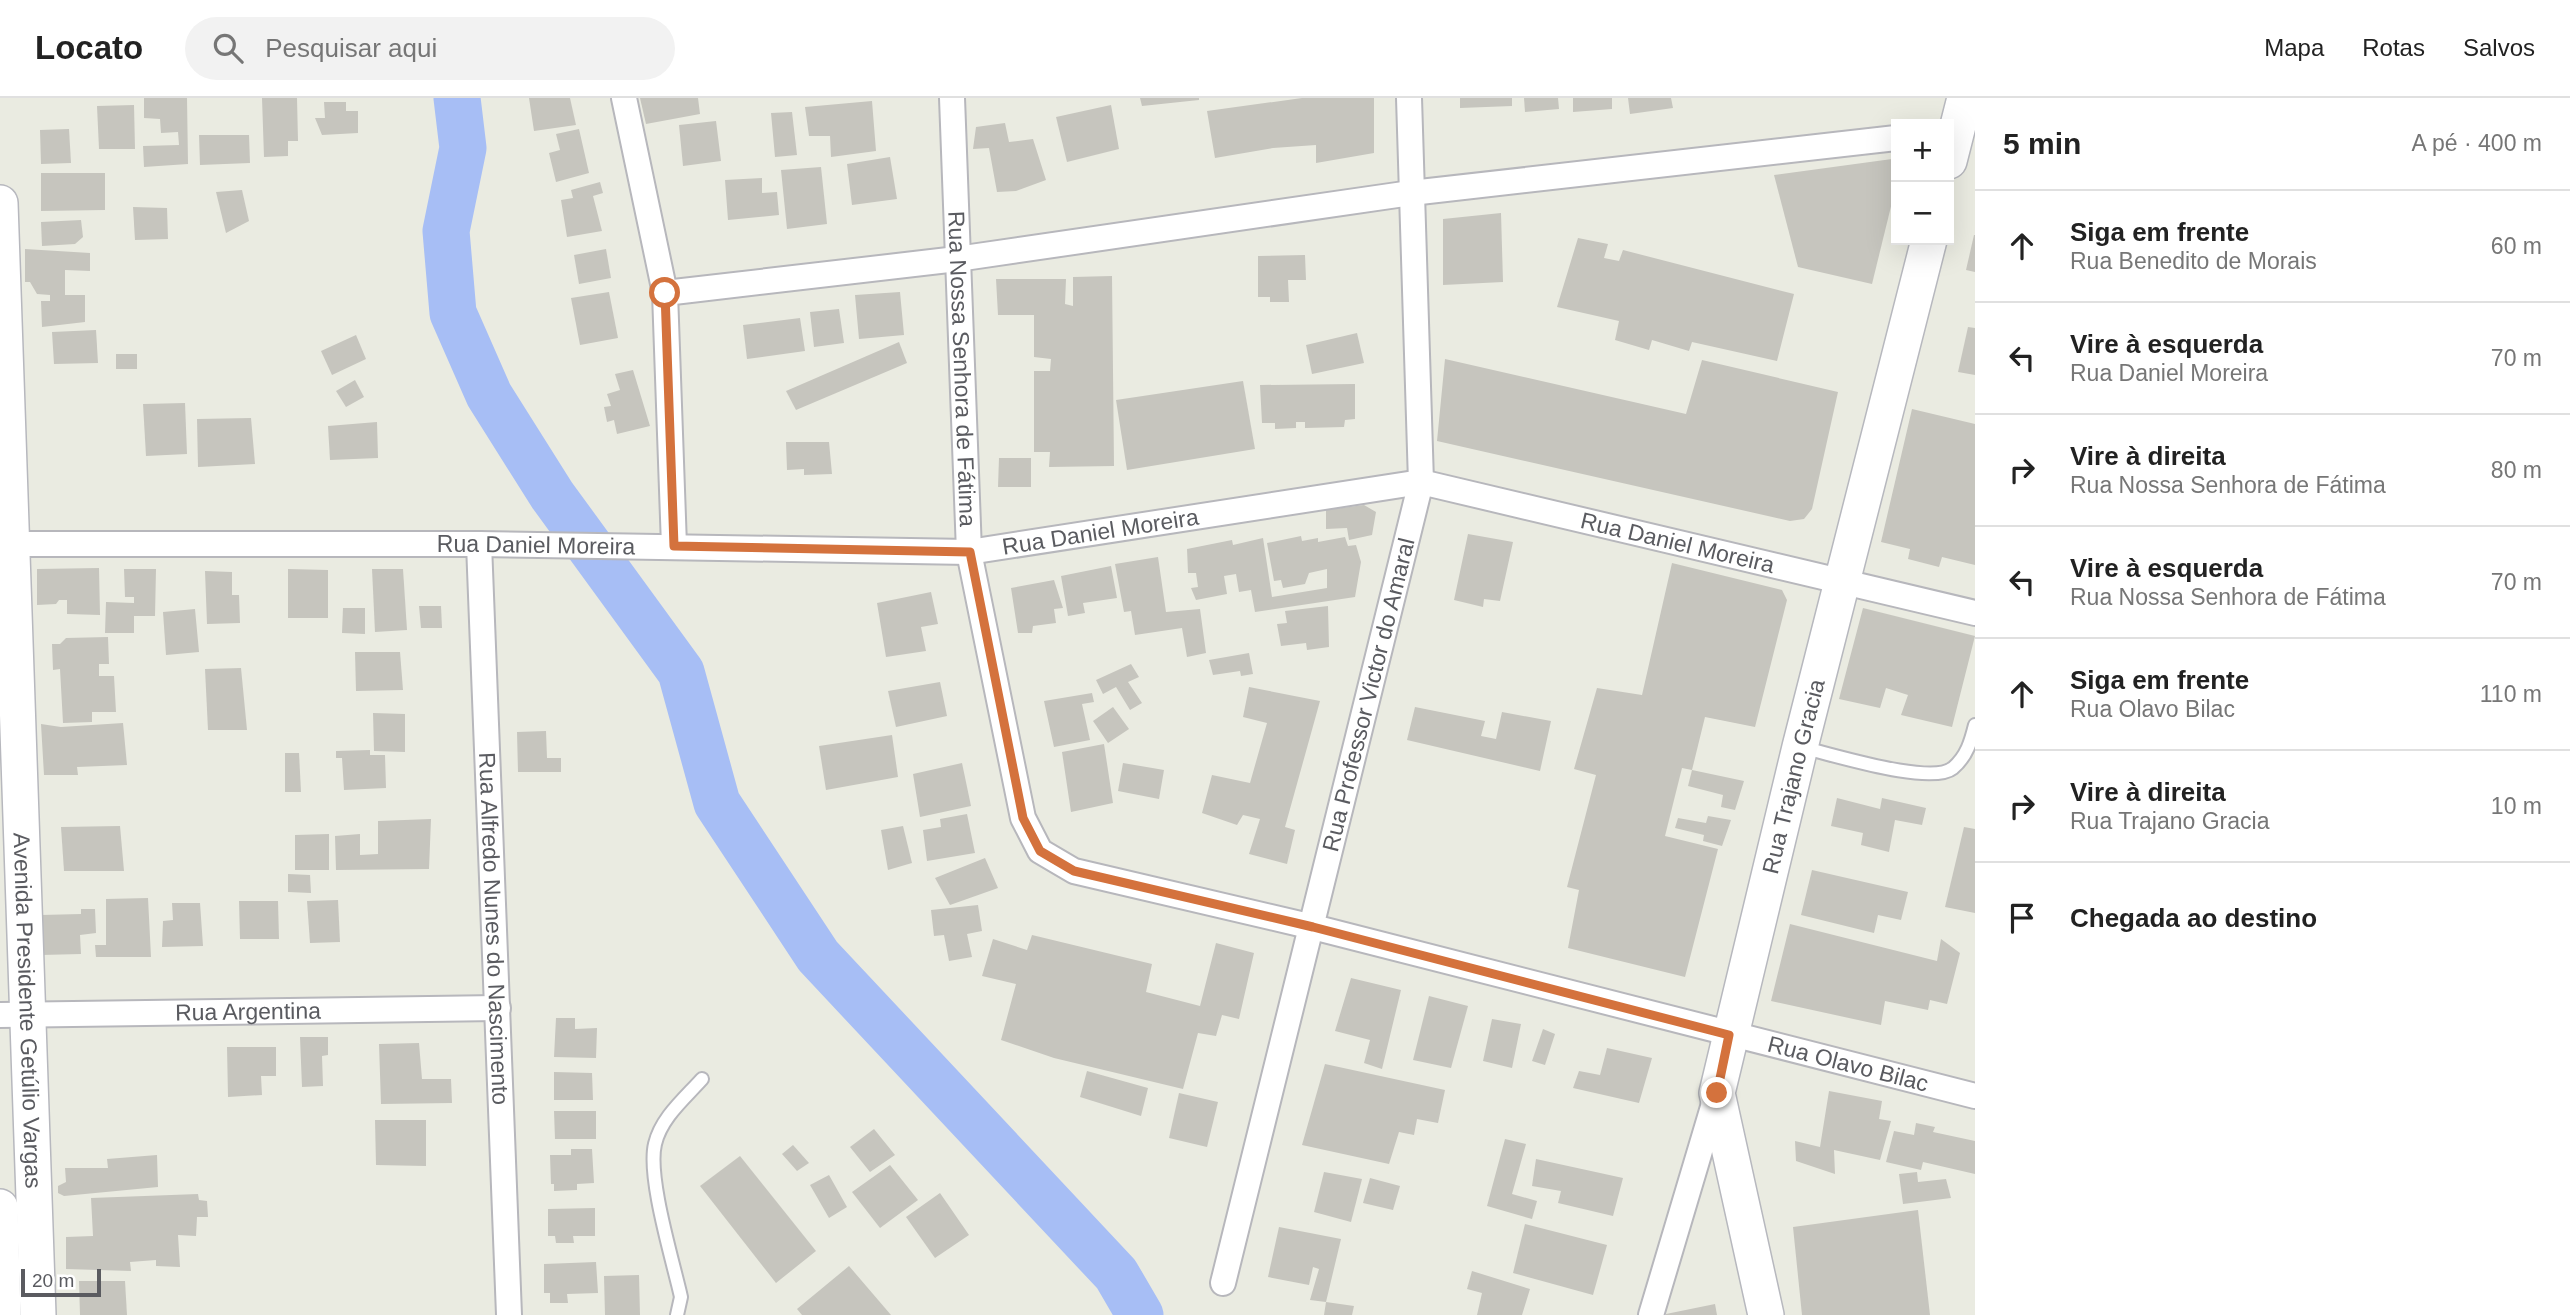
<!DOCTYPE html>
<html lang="pt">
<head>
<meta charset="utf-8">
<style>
  body { margin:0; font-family:Helvetica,sans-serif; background:#f2f2f2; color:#222 }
  .controls { position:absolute; right:21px; top:21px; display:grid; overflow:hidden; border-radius:0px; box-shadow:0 7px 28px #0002 }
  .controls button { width:63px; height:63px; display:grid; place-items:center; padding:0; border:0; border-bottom:2px solid #e0e0e0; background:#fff; color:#222; font:35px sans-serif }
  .scale { position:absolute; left:21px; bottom:18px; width:80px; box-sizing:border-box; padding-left:7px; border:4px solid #5a5b60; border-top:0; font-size:19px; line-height:24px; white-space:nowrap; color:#5a5b60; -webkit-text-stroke:5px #fff; paint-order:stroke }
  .stop { position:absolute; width:21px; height:21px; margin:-16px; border:5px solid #d4723d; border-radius:50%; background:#fff }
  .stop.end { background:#d4723d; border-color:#fff; box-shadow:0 2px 7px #0008 }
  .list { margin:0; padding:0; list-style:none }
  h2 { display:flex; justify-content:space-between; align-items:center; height:91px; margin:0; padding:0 28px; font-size:30px }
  h2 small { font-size:23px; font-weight:400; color:#767676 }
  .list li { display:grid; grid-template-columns:46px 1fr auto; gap:21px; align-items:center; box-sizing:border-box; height:112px; padding:0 28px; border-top:2px solid #e0e0e0 }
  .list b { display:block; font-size:26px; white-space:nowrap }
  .list p { margin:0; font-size:23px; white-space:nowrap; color:#767676 }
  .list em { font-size:23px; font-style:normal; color:#767676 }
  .icon { flex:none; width:38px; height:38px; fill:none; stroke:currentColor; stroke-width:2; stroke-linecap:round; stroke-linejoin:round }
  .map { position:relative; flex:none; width:1975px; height:1217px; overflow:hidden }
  header { display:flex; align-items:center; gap:42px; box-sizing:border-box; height:98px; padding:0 35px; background:#fff; border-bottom:2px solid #e0e0e0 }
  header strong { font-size:33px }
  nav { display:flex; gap:38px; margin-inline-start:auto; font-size:24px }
  .search { width:490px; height:63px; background:#f2f2f2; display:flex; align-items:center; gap:18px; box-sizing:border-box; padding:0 24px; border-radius:38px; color:#767676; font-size:26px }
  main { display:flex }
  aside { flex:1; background:#fff }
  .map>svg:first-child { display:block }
</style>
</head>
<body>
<header>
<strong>Locato</strong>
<div class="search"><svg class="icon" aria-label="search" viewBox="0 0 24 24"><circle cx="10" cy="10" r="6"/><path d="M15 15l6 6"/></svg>Pesquisar aqui</div>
<nav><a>Mapa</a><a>Rotas</a><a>Salvos</a></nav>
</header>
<main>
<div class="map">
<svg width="1975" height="1217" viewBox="0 0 1975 1217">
  <rect width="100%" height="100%" fill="#eaebe1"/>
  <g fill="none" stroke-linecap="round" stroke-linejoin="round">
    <polyline stroke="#a7bef5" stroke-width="47" points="457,0 463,50 446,133 453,215 489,297 552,397 681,574 717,705 818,858 1116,1176 1140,1217"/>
  </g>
  <g fill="#c6c5be">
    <polygon points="144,0 187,0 188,66 144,69 143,48 179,47 178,34 161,35 160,21 144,20"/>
    <polygon points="262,0 297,0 298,43 288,43 288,58 264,59"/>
    <polygon points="529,0 570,0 576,27 534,33"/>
    <polygon points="640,0 698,0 700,16 646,26"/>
    <polygon points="1140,0 1199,0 1199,2 1142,8"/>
    <polygon points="1302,0 1374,0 1374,55 1316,65 1316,47 1273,50 1215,60 1207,13"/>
    <polygon points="1460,0 1512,0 1512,8 1460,10"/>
    <polygon points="1524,0 1558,0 1559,11 1525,14"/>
    <polygon points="1573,0 1612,0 1612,11 1573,14"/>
    <polygon points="1628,0 1671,0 1673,10 1630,16"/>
    <polygon points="872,3 876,53 831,59 830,38 809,38 805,9"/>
    <polygon points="324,4 346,4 346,13 358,13 358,35 322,37 315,20 325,20"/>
    <polygon points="134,7 135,51 99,51 97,8"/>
    <polygon points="1111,7 1119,51 1067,64 1056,19"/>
    <polygon points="792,14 797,57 775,59 771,15"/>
    <polygon points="716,23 721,63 683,68 679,27"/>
    <polygon points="1005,25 1009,44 1033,41 1046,82 1016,93 997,94 989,50 973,51 976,29"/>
    <polygon points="69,31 71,65 41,66 40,32"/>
    <polygon points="579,31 589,75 556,84 549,55 560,52 556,36"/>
    <polygon points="199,37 249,37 250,65 200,67"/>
    <polygon points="890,59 897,101 852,107 847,66"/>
    <polygon points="1892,61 1896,63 1896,88 1872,186 1798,169 1774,77"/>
    <polygon points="821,69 827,126 787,131 781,72"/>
    <polygon points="41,75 105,75 105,112 41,113"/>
    <polygon points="762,80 762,95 777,94 779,117 728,122 725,82"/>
    <polygon points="600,84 603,95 593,98 602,133 567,139 561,102 573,100 571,92"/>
    <polygon points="242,92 249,123 226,135 216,94"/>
    <polygon points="133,109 167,110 168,141 135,142"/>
    <polygon points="1501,115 1503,184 1443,187 1443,121"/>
    <polygon points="81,122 83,139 75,146 42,148 41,124"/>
    <polygon points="1974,137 1975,137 1975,174 1966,172"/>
    <polygon points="1578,140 1608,146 1604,160 1619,163 1623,152 1794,196 1777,263 1692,244 1689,253 1652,242 1649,252 1615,242 1619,223 1557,209"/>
    <polygon points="25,151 90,155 90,173 65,172 65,197 85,197 85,224 42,229 41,203 50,203 50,197 37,196 30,184 25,184"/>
    <polygon points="606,151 611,180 579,186 574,157"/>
    <polygon points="1305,157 1306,182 1288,182 1289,204 1270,204 1270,199 1258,199 1258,158"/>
    <polygon points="1112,178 1114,368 1049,369 1050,354 1034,354 1034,273 1050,273 1051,261 1034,259 1034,217 998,217 996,181 1066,181 1065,206 1073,208 1073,179"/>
    <polygon points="609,194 618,240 580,247 571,200"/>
    <polygon points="900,194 904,237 859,241 855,197"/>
    <polygon points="839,211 844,245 814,249 810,214"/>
    <polygon points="800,220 805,253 747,261 743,227"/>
    <polygon points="1968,229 1975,230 1975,277 1958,274"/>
    <polygon points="96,232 98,265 54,266 52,234"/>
    <polygon points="1357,235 1364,265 1312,276 1306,247"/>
    <polygon points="356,237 366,261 332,277 321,253"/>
    <polygon points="899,244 907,265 796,312 786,293"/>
    <rect x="116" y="256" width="21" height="15"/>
    <polygon points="1445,261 1686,316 1702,262 1838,294 1812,411 1804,421 1790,423 1437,343"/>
    <polygon points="633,272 650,328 617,336 614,322 607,324 604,309 611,308 607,296 620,292 615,276"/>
    <polygon points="355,282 364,299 346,309 336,293"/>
    <polygon points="1243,283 1255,351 1127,372 1116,302"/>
    <polygon points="1355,286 1355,321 1345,322 1344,329 1305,330 1305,324 1296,324 1296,330 1275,331 1275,325 1262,325 1260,287"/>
    <polygon points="185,305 187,356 146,358 143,306"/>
    <polygon points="1912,311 1975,326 1975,467 1942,459 1939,469 1908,461 1910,451 1881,444"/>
    <polygon points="251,320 255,366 198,369 197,321"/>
    <polygon points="377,324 378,360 330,362 328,328"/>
    <polygon points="786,344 829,344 832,376 804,377 804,371 787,372"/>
    <polygon points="999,360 1031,360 1031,389 998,389"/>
    <polygon points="1364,407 1376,414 1372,437 1349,442 1347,430 1326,431 1326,412"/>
    <polygon points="1468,436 1513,444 1500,503 1484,501 1483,509 1454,502"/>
    <polygon points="1301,438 1302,443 1318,440 1318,444 1345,439 1348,448 1356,447 1361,464 1355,499 1255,514 1251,492 1239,494 1236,476 1224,478 1227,496 1196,502 1191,490 1198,489 1196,475 1188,475 1187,451 1232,442 1233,447 1263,440 1272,499 1327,490 1327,471 1309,475 1305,486 1283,490 1281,482 1274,483 1267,445"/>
    <polygon points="1158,459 1166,514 1200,511 1206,555 1187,559 1182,530 1135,537 1131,513 1124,514 1115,466"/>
    <polygon points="1672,465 1782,492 1787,502 1755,629 1705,619 1692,672 1682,670 1665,738 1718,751 1685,879 1568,850 1579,792 1567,789 1596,677 1574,671 1597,590 1642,597"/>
    <polygon points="1111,468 1117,500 1083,505 1085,515 1068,518 1061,478"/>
    <polygon points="99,470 100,517 67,516 67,502 59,502 56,506 37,507 37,471"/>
    <polygon points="124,471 156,471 155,518 134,518 134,535 105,535 106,504 134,505 134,499 125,499"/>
    <polygon points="288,471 328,472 328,520 288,520"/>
    <polygon points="372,471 403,471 407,532 375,534"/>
    <polygon points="205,473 232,474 232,497 239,497 240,525 207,526"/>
    <polygon points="1054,482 1063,510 1054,511 1056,525 1033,528 1032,535 1018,535 1011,490"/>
    <polygon points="931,494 938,526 921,529 926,553 886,559 877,505"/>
    <polygon points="419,508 441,508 442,530 421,530"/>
    <polygon points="1328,508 1329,549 1307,552 1306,545 1281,548 1277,526 1287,525 1285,513"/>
    <polygon points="343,510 365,510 365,536 342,535"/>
    <polygon points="1863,510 1975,538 1952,629 1901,617 1908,597 1886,590 1880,610 1839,601"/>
    <polygon points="195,511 199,554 166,557 163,514"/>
    <polygon points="108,539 109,566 99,566 99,578 114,578 116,614 92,614 92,624 63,625 60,571 53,572 52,546 60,546 66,540"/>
    <polygon points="355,554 400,554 403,592 356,593"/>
    <polygon points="1249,555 1253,576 1241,578 1240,573 1213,577 1209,562"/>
    <polygon points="1131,566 1139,579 1128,584 1142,605 1130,612 1116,589 1103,596 1096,582"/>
    <polygon points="241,570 247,632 208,632 205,571"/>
    <polygon points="940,584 947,618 896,629 888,593"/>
    <polygon points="1249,589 1320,603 1285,729 1295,732 1287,766 1249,756 1260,721 1243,717 1237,727 1202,715 1212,677 1250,685 1267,625 1243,619"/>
    <polygon points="1092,595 1094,604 1082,606 1090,642 1054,649 1044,603"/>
    <polygon points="1113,609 1129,631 1108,645 1093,623"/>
    <polygon points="1415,609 1485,623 1481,638 1496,641 1502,614 1551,623 1540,673 1407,642"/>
    <polygon points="373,615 405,616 405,654 374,653"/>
    <polygon points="123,625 127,667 77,669 78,677 44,677 41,626 61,629"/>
    <polygon points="546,633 547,660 561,660 561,674 518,674 517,634"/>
    <polygon points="892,637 898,679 826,692 819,648"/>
    <polygon points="1104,646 1113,705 1071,714 1062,654"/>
    <polygon points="370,652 370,657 385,657 386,690 344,692 342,660 336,660 336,653"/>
    <polygon points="285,655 299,655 301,694 285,694"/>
    <polygon points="962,665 971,708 920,719 913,676"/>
    <polygon points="1123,665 1164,672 1159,701 1118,693"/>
    <polygon points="1692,672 1744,683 1735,712 1721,709 1723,697 1688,688"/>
    <polygon points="1837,700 1880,711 1882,700 1926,710 1922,727 1895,722 1889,754 1861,747 1863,735 1831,728"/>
    <polygon points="967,716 975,755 927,763 923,732 941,729 940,721"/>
    <polygon points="1708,718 1731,722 1722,748 1703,743 1704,737 1675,730 1678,720 1706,725"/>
    <polygon points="431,721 429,771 336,772 335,738 360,736 360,757 378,756 378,723"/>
    <polygon points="120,728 124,773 64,773 61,729"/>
    <polygon points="903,728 912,765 888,772 881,732"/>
    <polygon points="1964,729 1975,731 1975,815 1945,809"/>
    <polygon points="329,736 329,772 295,772 295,737"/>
    <polygon points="985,760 998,790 950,807 935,780"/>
    <polygon points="1812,772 1908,794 1901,822 1878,817 1874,835 1801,817"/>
    <polygon points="288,776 310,777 311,795 288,794"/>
    <polygon points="148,800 151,859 96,859 95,847 106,847 106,801"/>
    <polygon points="338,802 340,844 310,845 307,803"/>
    <polygon points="239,803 278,803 279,841 240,841"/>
    <polygon points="172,805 200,805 203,848 162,849 163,823 173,822"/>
    <polygon points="978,807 982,833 967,836 972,859 949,863 944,837 934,838 931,812"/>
    <polygon points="81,811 95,811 96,835 80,837 81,856 41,857 41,817 81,816"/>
    <polygon points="1790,826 1937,863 1941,841 1960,855 1947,906 1930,902 1928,912 1885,903 1881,927 1771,903"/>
    <polygon points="1032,837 1152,866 1146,894 1200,908 1216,845 1254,855 1239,921 1222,917 1216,938 1198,935 1183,991 1054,960 1001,942 1016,886 982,878 993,841 1027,852"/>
    <polygon points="1351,880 1401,892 1382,971 1364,965 1370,942 1335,933"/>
    <polygon points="1429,898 1468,908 1451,970 1413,962"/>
    <polygon points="556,920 575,920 575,931 597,930 596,960 554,959"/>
    <polygon points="1492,921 1521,926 1512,970 1483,963"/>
    <polygon points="1543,931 1555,936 1545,967 1532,963"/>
    <polygon points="300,939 328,939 328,957 322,958 323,988 302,989"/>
    <polygon points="419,945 422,981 451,981 452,1005 381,1006 379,946"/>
    <polygon points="227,949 276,949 276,978 261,978 262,997 228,999"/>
    <polygon points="1607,950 1652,960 1639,1005 1573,990 1579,973 1600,977"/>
    <polygon points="1325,966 1445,992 1438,1025 1417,1021 1414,1037 1399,1034 1389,1066 1302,1047"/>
    <polygon points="1087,973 1148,990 1141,1018 1080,999"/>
    <polygon points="554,974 592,975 593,1002 554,1002"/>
    <polygon points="1829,993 1882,1003 1879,1021 1891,1023 1880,1062 1834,1052 1835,1076 1796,1063 1795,1043 1820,1049"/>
    <polygon points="1179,995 1218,1004 1207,1049 1169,1040"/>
    <polygon points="554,1013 596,1013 596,1041 555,1041"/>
    <polygon points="375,1022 426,1022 426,1068 376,1067"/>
    <polygon points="1916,1025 1935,1029 1933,1034 1975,1043 1975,1076 1923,1064 1921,1072 1886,1064 1894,1033 1914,1037"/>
    <polygon points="874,1031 895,1057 870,1074 850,1049"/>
    <polygon points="1505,1041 1526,1046 1512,1096 1537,1103 1532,1121 1487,1108"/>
    <polygon points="793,1047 809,1065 797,1073 782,1056"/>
    <polygon points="571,1051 592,1051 594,1085 577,1086 577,1092 554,1093 554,1086 551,1086 550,1057 571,1057"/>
    <polygon points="157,1057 158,1089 64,1098 58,1095 58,1088 66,1084 65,1070 108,1070 107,1061"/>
    <polygon points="740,1058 816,1153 776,1185 700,1088"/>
    <polygon points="1536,1061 1623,1080 1613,1118 1558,1105 1561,1093 1532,1088"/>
    <polygon points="890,1067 918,1102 880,1130 852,1094"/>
    <polygon points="1324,1074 1362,1081 1351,1124 1314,1114"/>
    <polygon points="1917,1074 1918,1084 1946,1081 1951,1100 1903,1106 1899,1076"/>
    <polygon points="829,1077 847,1109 829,1120 810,1087"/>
    <polygon points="1370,1080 1400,1088 1393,1112 1363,1105"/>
    <polygon points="940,1095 969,1137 935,1160 906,1119"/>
    <polygon points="198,1096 199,1102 207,1103 208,1119 197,1119 196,1138 178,1137 180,1169 156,1168 156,1162 130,1164 131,1173 66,1171 66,1139 93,1138 91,1100"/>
    <polygon points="595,1110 595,1138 573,1138 574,1145 556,1145 555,1138 548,1138 548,1111"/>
    <polygon points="1918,1112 1930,1217 1802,1217 1793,1129"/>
    <polygon points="1525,1126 1607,1147 1593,1197 1513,1175"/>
    <polygon points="1279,1129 1341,1141 1326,1204 1310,1202 1319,1171 1313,1169 1309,1187 1268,1179"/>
    <polygon points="596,1164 598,1195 567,1196 568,1205 550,1205 550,1195 544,1195 544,1166"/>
    <polygon points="849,1168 891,1217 802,1217 797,1211"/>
    <polygon points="1472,1173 1530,1191 1522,1217 1477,1217 1482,1195 1467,1191"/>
    <polygon points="639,1177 640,1217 605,1217 604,1178"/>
    <polygon points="79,1183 125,1183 127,1217 80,1217"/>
    <polygon points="1326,1204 1354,1208 1352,1217 1324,1217"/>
    <polygon points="1715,1206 1717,1217 1666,1217 1666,1216"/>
  </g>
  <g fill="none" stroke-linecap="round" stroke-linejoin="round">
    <defs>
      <g id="service">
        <path d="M1804 650C1832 656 1931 688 1953 670 1967 658 1971 643 1975 627"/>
        <path d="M677 1217 681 1199C673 1163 647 1079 655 1046 661 1020 684 1001 702 981"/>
      </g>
      <g id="minor">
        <polyline points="624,0 665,195 674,448"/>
        <path id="s1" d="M952 0 969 454 1023 720 1040 753 1074 773 1313 829 1975 998"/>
        <polyline points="665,195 957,161 1411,95 1896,40"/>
        <path id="s2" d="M0 446H479L969 454 1421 384 1975 515"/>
        <path id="s3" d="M479 446 509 1217"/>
        <path id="s4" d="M0 917 498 910"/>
        <path id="s5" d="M1223 1185 1421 384 1409 0"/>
        <polyline points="1651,1217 1716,999"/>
      </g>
      <g id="secondary">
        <polyline points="1949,63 1965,0"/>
        <path id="s6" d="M0 105 38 1217"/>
        <polyline points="0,1109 3,1217"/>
        <path id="s7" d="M1766 1217 1717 995 1800 649 1929 142"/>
      </g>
    </defs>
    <use href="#service" stroke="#b7b7bc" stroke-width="16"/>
    <use href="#minor" stroke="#b7b7bc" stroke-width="28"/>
    <use href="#secondary" stroke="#b7b8be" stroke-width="38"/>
    <use href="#service" stroke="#fff" stroke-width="12"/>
    <use href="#minor" stroke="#fff" stroke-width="24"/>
    <use href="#secondary" stroke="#fff" stroke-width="35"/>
  </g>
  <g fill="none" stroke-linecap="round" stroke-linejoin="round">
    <polyline stroke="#d4723d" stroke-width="9" points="665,195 674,448 970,454 1023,720 1040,753 1074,773 1313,829 1729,937 1717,995"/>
  </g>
  <g text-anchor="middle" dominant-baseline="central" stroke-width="6" stroke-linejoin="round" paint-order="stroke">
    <g font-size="23" fill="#5a5b60" stroke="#fff">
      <text stroke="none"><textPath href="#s1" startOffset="271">Rua Nossa Senhora de Fátima</textPath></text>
      <text stroke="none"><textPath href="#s2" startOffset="1102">Rua Daniel Moreira</textPath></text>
      <text stroke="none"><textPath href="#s2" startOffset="1690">Rua Daniel Moreira</textPath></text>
      <text stroke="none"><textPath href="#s2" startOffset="536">Rua Daniel Moreira</textPath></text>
      <text stroke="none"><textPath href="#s5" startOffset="606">Rua Professor Victor do Amaral</textPath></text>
      <text stroke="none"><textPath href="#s7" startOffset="553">Rua Trajano Gracia</textPath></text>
      <text stroke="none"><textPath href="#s3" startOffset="385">Rua Alfredo Nunes do Nascimento</textPath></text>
      <text stroke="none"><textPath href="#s6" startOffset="808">Avenida Presidente Getúlio Vargas</textPath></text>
      <text stroke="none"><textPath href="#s4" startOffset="248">Rua Argentina</textPath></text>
      <text stroke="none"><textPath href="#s1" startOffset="1600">Rua Olavo Bilac</textPath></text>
    </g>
  </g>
</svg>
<div class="controls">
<button>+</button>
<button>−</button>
</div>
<div class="scale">20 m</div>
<div class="stop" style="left:665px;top:195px"></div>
<div class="stop end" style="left:1717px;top:995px"></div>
</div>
<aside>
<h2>5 min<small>A pé · 400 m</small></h2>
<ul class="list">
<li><svg class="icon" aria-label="ahead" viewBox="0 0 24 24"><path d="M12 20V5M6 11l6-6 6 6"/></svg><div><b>Siga em frente</b><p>Rua Benedito de Morais</p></div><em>60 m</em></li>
<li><svg class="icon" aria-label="left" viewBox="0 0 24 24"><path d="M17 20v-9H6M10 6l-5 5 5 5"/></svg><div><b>Vire à esquerda</b><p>Rua Daniel Moreira</p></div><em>70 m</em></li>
<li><svg class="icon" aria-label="right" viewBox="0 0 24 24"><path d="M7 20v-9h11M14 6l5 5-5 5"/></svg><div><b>Vire à direita</b><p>Rua Nossa Senhora de Fátima</p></div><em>80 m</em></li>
<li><svg class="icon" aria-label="left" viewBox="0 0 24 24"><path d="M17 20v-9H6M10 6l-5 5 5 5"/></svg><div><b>Vire à esquerda</b><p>Rua Nossa Senhora de Fátima</p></div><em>70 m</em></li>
<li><svg class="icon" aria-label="ahead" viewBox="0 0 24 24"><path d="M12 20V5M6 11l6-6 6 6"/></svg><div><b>Siga em frente</b><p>Rua Olavo Bilac</p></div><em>110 m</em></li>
<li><svg class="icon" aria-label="right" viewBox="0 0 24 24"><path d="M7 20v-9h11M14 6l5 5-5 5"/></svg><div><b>Vire à direita</b><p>Rua Trajano Gracia</p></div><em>10 m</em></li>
<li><svg class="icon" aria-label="arrive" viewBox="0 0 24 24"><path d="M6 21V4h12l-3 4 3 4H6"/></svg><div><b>Chegada ao destino</b></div></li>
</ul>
</aside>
</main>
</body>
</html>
